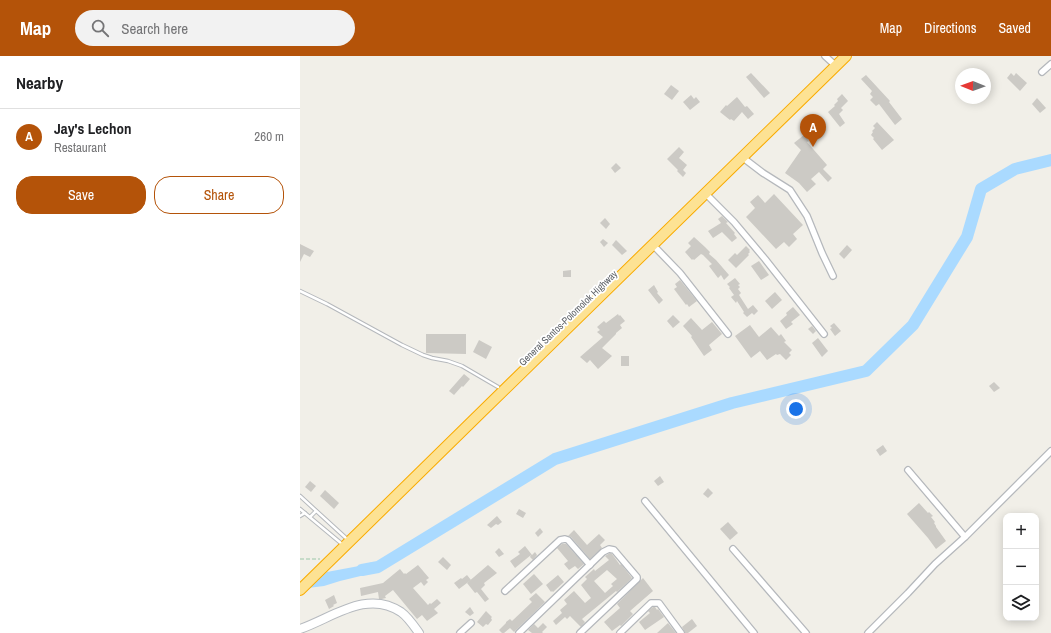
<!DOCTYPE html>
<html lang="en">
<head>
<meta charset="utf-8">
<style>
  body { margin:0; font-family:"Archivo Narrow",sans-serif; background:#f2f2f2; color:#202124 }
  .controls { position:absolute; right:12px; bottom:12px; display:grid; overflow:hidden; border-radius:8px; box-shadow:0 2px 10px #0003 }
  .controls button { width:36px; height:36px; display:grid; place-items:center; padding:0; border:0; border-bottom:1px solid #e0e0e0; background:#fff; color:#202124; font:20px sans-serif }
  .compass { position:absolute; left:655px; top:12px; width:36px; height:36px; border-radius:50%; background:#fff; box-shadow:0 2px 10px #0003; rotate:271deg }
  .you { position:absolute; left:496px; top:353px; width:14px; height:14px; margin:-10px; border:3px solid #fff; border-radius:50%; background:#1a73e8; box-shadow:0 0 0 6px #1a73e833 }
  .badge { display:grid; place-items:center; width:26px; height:26px; border-radius:50%; background:#b45309; color:#fff; font-size:13px; font-weight:700 }
  .pin { position:absolute; translate:-50% -33px; filter:drop-shadow(0 1px 2px #0008) }
  .pin::after { content:''; position:absolute; top:21px; width:14px; height:12px; background:inherit; clip-path:polygon(0 0,100% 0,50% 100%) }
  .list { margin:0; padding:0; list-style:none }
  h2 { display:flex; justify-content:space-between; align-items:center; height:52px; margin:0; padding:0 16px; font-size:17px }
  h2 small { font-size:13px; font-weight:400; color:#757577 }
  .list li { display:grid; grid-template-columns:26px 1fr auto; gap:12px; align-items:center; box-sizing:border-box; height:56px; padding:0 16px; border-top:1px solid #e0e0e0 }
  .list b { display:block; font-size:15px; white-space:nowrap }
  .list p { margin:0; font-size:13px; white-space:nowrap; color:#757577 }
  .list em { font-size:13px; font-style:normal; color:#757577 }
  .actions { display:flex; gap:8px; padding:12px 16px }
  .actions a { flex:1; padding:9px 0; border:1px solid #b45309; border-radius:16px; text-align:center; font-size:14px; color:#b45309 }
  .actions .main { background:#b45309; color:#fff }
  .icon { flex:none; width:22px; height:22px; fill:none; stroke:currentColor; stroke-width:2; stroke-linecap:round; stroke-linejoin:round }
  .map { position:relative; flex:none; width:751px; height:577px; overflow:hidden }
  header { display:flex; align-items:center; gap:24px; box-sizing:border-box; height:56px; padding:0 20px; background:#b45309; color:#fff }
  header strong { font-size:19px }
  nav { display:flex; gap:22px; margin-inline-start:auto; font-size:14px }
  .search { width:280px; height:36px; background:#f2f2f2; display:flex; align-items:center; gap:10px; box-sizing:border-box; padding:0 14px; border-radius:22px; color:#757577; font-size:15px }
  main { display:flex }
  aside { flex:1; background:#fff }
  .map>svg:first-child { display:block }
</style>
</head>
<body>
<header>
<strong>Map</strong>
<div class="search"><svg class="icon" aria-label="search" viewBox="0 0 24 24"><circle cx="10" cy="10" r="6"/><path d="M15 15l6 6"/></svg>Search here</div>
<nav><a>Map</a><a>Directions</a><a>Saved</a></nav>
</header>
<main>
<aside>
<h2>Nearby<small></small></h2>
<ul class="list">
<li><span class="badge">A</span><div><b>Jay's Lechon</b><p>Restaurant</p></div><em>260 m</em></li>
</ul>
<div class="actions"><a class="main">Save</a><a>Share</a></div>
</aside>
<div class="map">
<svg width="751" height="577" viewBox="0 0 751 577">
  <rect width="100%" height="100%" fill="#f1efe8"/>
  <polygon fill="#aadaff" points="73,506 78,511 73,517 40,525 24,530 0,533 0,521 59,510"/>
  <polygon fill="#f1efe8" points="30,513 8,534 0,535 0,519"/>
  <g fill="none" stroke-linecap="round" stroke-linejoin="round">
    <polyline stroke="#aadaff" stroke-width="12" points="62,514 78,511 255,403 432,347 566,315 613,269 667,181 681,133 715,113 751,104"/>
  </g>
  <g fill="#cccac5" fill-rule="evenodd">
    <polygon points="451,17 470,37 464,42 446,21"/>
    <polygon points="711,17 714,20 716,17 727,27 720,35 707,22"/>
    <polygon points="566,19 590,45 589,46 602,63 595,69 579,48 576,50 570,44 573,41 570,38 572,35 561,23"/>
    <polygon points="371,29 379,35 372,44 364,38"/>
    <polygon points="542,38 548,45 541,52 543,54 539,58 545,67 540,71 528,56 535,50 534,49 538,45 537,43"/>
    <polygon points="391,39 394,43 396,41 400,46 390,54 383,46"/>
    <polygon points="437,41 445,51 447,50 454,58 448,63 442,56 434,65 431,63 430,64 420,56 426,49 427,50"/>
    <polygon points="737,42 746,52 740,57 732,48"/>
    <polygon points="577,66 594,84 582,94 573,83 574,82 571,79 573,76 572,75 575,72 573,70"/>
    <polygon points="504,79 509,85 507,86 527,109 523,113 532,122 528,126 519,116 511,123 516,128 507,136 499,127 485,117 501,94 494,87"/>
    <polygon points="379,91 384,96 379,102 387,109 383,114 386,117 383,121 377,115 378,114 367,103"/>
    <polygon points="316,107 321,112 315,117 311,112"/>
    <polygon points="474,138 503,169 493,178 497,183 489,191 484,186 476,193 446,161 455,152 450,146 458,139 465,147"/>
    <polygon points="422,160 428,166 426,167 435,177 434,178 437,182 432,186 422,176 413,182 408,175 421,167 418,163"/>
    <polygon points="305,162 310,168 306,173 300,167"/>
    <polygon points="394,181 405,191 410,196 409,198 416,204 429,219 424,224 421,219 418,222 409,210 412,208 403,199 401,198 394,204 393,203 392,204 385,196 391,190 388,187"/>
    <polygon points="303,183 308,187 304,191 300,186"/>
    <polygon points="316,184 327,195 322,199 312,189"/>
    <polygon points="0,188 14,195 10,201 4,198 0,206"/>
    <polygon points="547,189 552,194 544,203 539,198"/>
    <polygon points="446,190 450,194 449,195 450,196 448,198 449,199 436,212 428,204 435,197 437,199"/>
    <polygon points="459,205 469,219 461,224 451,210"/>
    <polygon points="271,214 271,221 263,221 263,215"/>
    <polygon points="435,222 440,228 438,229 440,231 438,233 441,237 439,239 448,253 453,249 458,255 454,259 452,257 447,261 443,257 444,256 437,245 436,247 431,241 434,239 429,232 430,231 427,228"/>
    <polygon points="380,224 397,245 389,251 387,248 386,249 374,233 377,231 375,228"/>
    <polygon points="354,229 358,236 357,237 363,244 359,248 348,234"/>
    <polygon points="475,236 482,244 472,253 465,245"/>
    <polygon points="493,251 500,259 491,266 493,268 486,273 480,265 487,259 486,257"/>
    <polygon points="318,258 319,260 320,259 325,265 320,269 322,272 316,277 316,278 302,292 312,300 298,313 290,304 287,307 280,301 303,281 297,276 300,274 297,271 304,265 306,267"/>
    <polygon points="373,259 380,266 373,272 367,265"/>
    <polygon points="391,262 402,274 412,266 422,278 409,289 412,294 404,300 391,281 392,280 383,270"/>
    <polygon points="534,267 541,275 535,280 530,273 532,272 530,270"/>
    <polygon points="450,269 459,281 471,271 479,280 481,278 486,285 484,286 492,294 489,297 491,299 486,304 480,298 477,299 476,298 467,304 460,295 451,302 435,280"/>
    <polygon points="512,270 516,275 513,278 508,273"/>
    <polygon points="126,278 166,278 166,298 126,297"/>
    <polygon points="518,282 528,295 522,301 512,287"/>
    <polygon points="179,284 192,291 186,303 173,296"/>
    <rect x="321" y="300" width="8" height="10"/>
    <polygon points="164,318 170,323 163,331 162,330 154,339 149,335"/>
    <polygon points="694,326 700,332 694,336 689,330"/>
    <polygon points="583,389 587,395 580,400 576,394"/>
    <polygon points="360,420 364,426 358,430 354,425"/>
    <polygon points="10,425 16,430 11,436 5,431"/>
    <polygon points="408,432 413,437 408,442 403,438"/>
    <polygon points="25,434 39,447 34,453 20,440"/>
    <polygon points="619,447 628,457 629,456 633,460 631,461 635,466 634,467 636,470 636,471 646,485 636,493 628,482 607,458"/>
    <polygon points="219,453 226,457 223,462 216,458"/>
    <polygon points="197,460 202,466 198,469 196,468 191,472 187,469"/>
    <polygon points="428,466 438,477 430,484 420,473"/>
    <polygon points="240,472 243,476 238,481 235,477"/>
    <polygon points="274,474 287,489 299,478 305,484 300,489 302,492 290,503 271,481 268,480"/>
    <polygon points="262,488 266,488 284,508 278,513 275,510 269,514 264,508 268,505 257,492"/>
    <polygon points="225,490 232,499 235,496 237,499 233,504 230,501 231,499 215,512 210,505 220,498 218,496"/>
    <polygon points="199,492 204,498 199,501 195,496"/>
    <path d="M310 497 312 498 320 509 321 508 332 522 317 536 316 535 282 563 285 566 281 571 270 560 267 563 265 561 256 569 253 565 262 557 260 554 267 548 264 544 274 535 285 547 291 542 281 529 287 523 285 521 294 513 295 515 309 504 305 500ZM307 514 317 523 311 528 313 530 305 537 294 525Z"/>
    <polygon points="143,501 151,509 147,514 138,506"/>
    <polygon points="118,509 129,522 126,524 128,526 124,530 121,526 113,532 128,549 130,547 131,548 137,543 141,547 134,553 138,557 127,565 122,559 117,563 93,534 85,540 86,542 82,543 79,543 78,536 61,540 60,532 83,527 100,513 104,518 105,517 106,518"/>
    <polygon points="188,509 197,517 184,527 185,529 181,533 189,543 185,546 177,536 175,537 167,527"/>
    <polygon points="234,518 243,528 231,538 223,528"/>
    <polygon points="167,519 171,524 159,533 154,527 161,522 162,523"/>
    <polygon points="258,519 264,526 253,536 252,535 251,536 246,529"/>
    <polygon points="343,522 353,535 330,555 333,558 321,570 320,569 312,575 304,566 320,552 317,548"/>
    <polygon points="236,537 245,546 214,576 210,572 204,577 202,577 199,574 206,567 206,566 210,563 212,565 232,546 229,543"/>
    <polygon points="34,539 37,547 33,549 34,550 29,553 25,544"/>
    <polygon points="170,551 174,557 170,560 165,556"/>
    <polygon points="353,551 355,551 357,554 358,553 364,561 345,574 339,566 350,557 348,555"/>
    <polygon points="186,555 192,561 191,562 192,564 188,569 186,568 183,571 177,566"/>
    <polygon points="392,563 397,570 388,577 385,577 382,571"/>
    <polygon points="243,567 247,571 242,576 243,577 232,577 228,574 234,568 238,572"/>
    <polygon points="368,567 376,577 357,577"/>
  </g>
  <g fill="none" stroke-linecap="round" stroke-linejoin="round">
    <defs>
      <g id="lane">
        <polyline points="0,235 27,248 102,289 123,299 132,302 148,305 162,310 198,331"/>
        <polyline points="0,440 47,483"/>
        <polyline points="0,453 42,488"/>
        <polyline points="0,460 5,457"/>
        <polyline points="10,461 16,455"/>
      </g>
      <g id="street">
        <polyline points="525,0 536,10"/>
        <polyline points="742,16 751,8"/>
        <polyline points="442,101 463,117 490,134 507,160 522,197 533,220"/>
        <polyline points="405,137 434,166 465,203 524,278"/>
        <polyline points="352,188 380,217 428,278"/>
        <polyline points="608,414 665,481"/>
        <polyline points="345,445 454,577"/>
        <polyline points="433,493 506,577"/>
        <polyline points="205,535 260,484 265,483 268,484 290,509"/>
        <polyline points="160,577 171,567"/>
        <polyline points="219,577 303,496 309,493 314,494 337,521 337,523 280,577"/>
        <polyline points="320,577 351,547 359,547 381,577"/>
        <polyline points="568,577 608,537 635,508 665,481 751,395"/>
      </g>
      <path id="secondary" d="M0 573C32 562 67 533 101 556 108 561 114 570 119 577"/>
      <path id="highway" d="M0 534C182 356 363 177 546 0"/>
    </defs>
    <use href="#lane" stroke="#b5b8bc" stroke-width="4.5"/>
    <use href="#street" stroke="#b5b8bc" stroke-width="8"/>
    <use href="#secondary" stroke="#b6babf" stroke-width="10"/>
    <use href="#highway" stroke="#f9ab00" stroke-width="12"/>
    <polyline stroke="#9cc7a9" stroke-width="1" stroke-dasharray="4 2" stroke-linecap="butt" points="0,503 20,503"/>
    <use href="#lane" stroke="#fff" stroke-width="2.5"/>
    <use href="#street" stroke="#fff" stroke-width="5.5"/>
    <use href="#secondary" stroke="#fff" stroke-width="8"/>
    <use href="#highway" stroke="#fde293" stroke-width="10"/>
  </g>
  <g text-anchor="middle" dominant-baseline="central" stroke-width="3.5" stroke-linejoin="round" paint-order="stroke">
    <g font-size="10" fill="#5f6368" stroke="#fff">
      <text transform="translate(268 262) rotate(-44)">General Santos-Polomolok Highway</text>
    </g>
  </g>
</svg>
<div class="controls">
<button>+</button>
<button>−</button>
<button><svg class="icon" aria-label="layers" viewBox="0 0 24 24"><path d="M12 4l9 5-9 5-9-5zM3 14l9 5 9-5"/></svg></button>
</div>
<svg class="compass" viewBox="-18 -18 36 36"><path d="M0-13l5 13h-10z" fill="#e53935"/><path d="M0 13l5-13h-10z" fill="#757577"/></svg>
<div class="you"></div>
<div class="pin badge" style="left:513px;top:91px">A</div>
</div>
</main>
</body>
</html>
